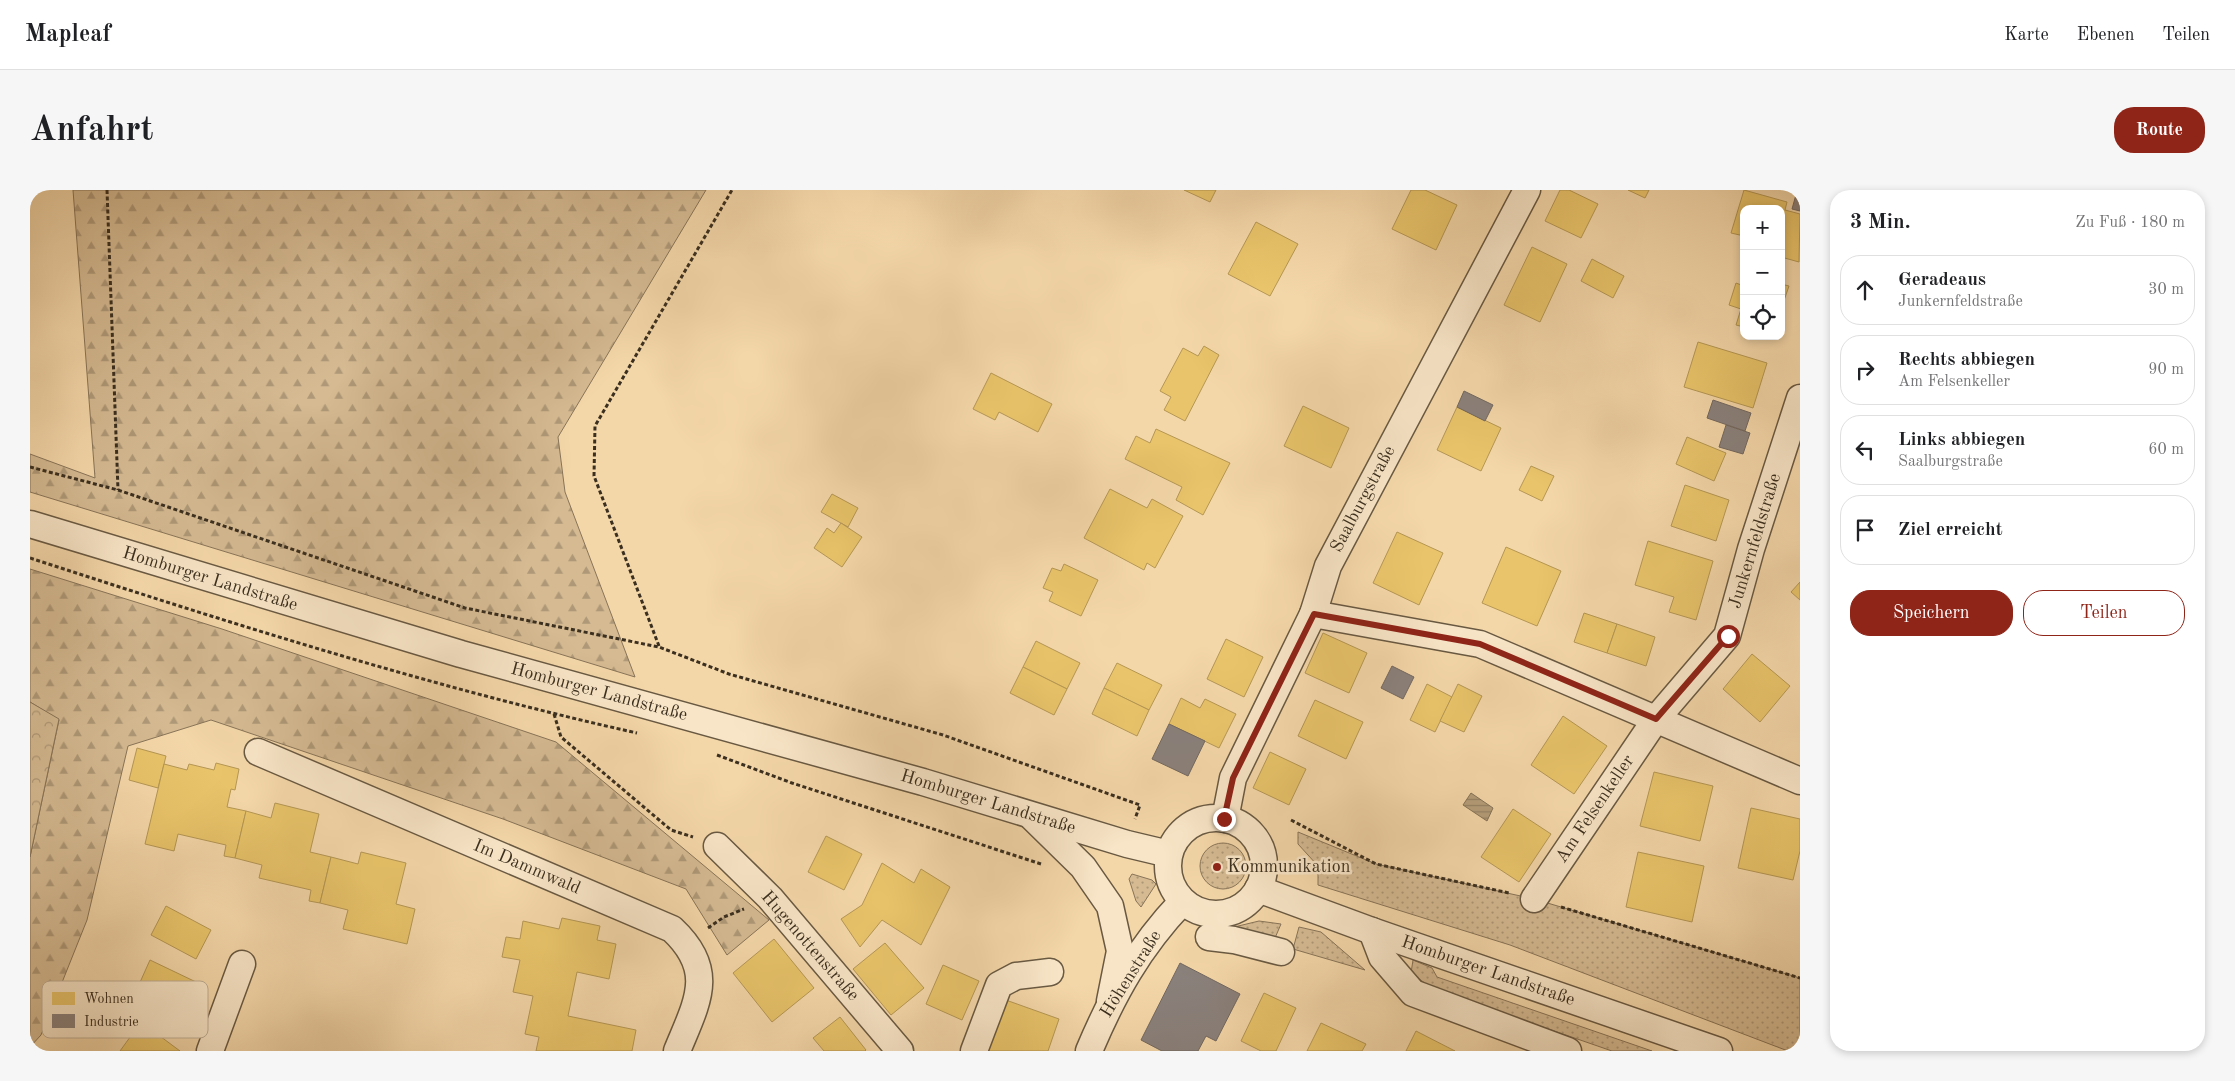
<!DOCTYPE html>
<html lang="de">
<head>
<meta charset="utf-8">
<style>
  body { margin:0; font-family:"Old Standard TT",serif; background:#f6f6f6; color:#202124 }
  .controls { position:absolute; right:15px; top:15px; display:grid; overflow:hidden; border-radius:10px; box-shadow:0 2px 8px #0003 }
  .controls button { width:45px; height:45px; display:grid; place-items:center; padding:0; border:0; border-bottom:1px solid #e0e0e0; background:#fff; color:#202124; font:25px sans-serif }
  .stop { position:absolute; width:15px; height:15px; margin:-11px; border:4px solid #8f2418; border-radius:50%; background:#fff }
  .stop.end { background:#8f2418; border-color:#fff; box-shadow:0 1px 5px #0008 }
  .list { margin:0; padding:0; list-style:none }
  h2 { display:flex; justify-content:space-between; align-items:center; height:65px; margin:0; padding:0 20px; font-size:21px }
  h2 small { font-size:16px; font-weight:400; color:#757577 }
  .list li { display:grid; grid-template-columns:32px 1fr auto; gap:15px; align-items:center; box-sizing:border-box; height:70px; margin:0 10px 10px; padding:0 10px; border:1px solid #e0e0e0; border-radius:20px }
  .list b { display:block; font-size:19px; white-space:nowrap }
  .list p { margin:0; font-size:16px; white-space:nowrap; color:#757577 }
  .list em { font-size:16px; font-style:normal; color:#757577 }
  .actions { display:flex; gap:10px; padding:15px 20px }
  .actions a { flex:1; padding:11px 0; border:1px solid #8f2418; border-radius:20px; text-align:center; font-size:18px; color:#8f2418 }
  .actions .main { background:#8f2418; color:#fff }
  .icon { flex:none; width:28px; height:28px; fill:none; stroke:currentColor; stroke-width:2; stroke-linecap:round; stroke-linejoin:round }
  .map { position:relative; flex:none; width:1770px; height:861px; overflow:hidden; border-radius:20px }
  header { display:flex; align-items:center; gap:30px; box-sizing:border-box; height:70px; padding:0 25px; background:#fff; border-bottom:1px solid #e0e0e0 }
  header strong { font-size:24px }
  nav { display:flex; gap:28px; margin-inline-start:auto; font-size:18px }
  .intro { display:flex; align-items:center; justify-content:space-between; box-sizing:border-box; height:120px; padding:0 30px }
  h1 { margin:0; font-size:35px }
  .button { padding:12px 22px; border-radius:20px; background:#8f2418; color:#fff; font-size:18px; font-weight:700 }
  main { display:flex; gap:30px; padding:0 30px }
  aside { flex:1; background:#fff; border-radius:20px; box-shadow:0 2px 8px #0003 }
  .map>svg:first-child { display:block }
</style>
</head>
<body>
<header>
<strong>Mapleaf</strong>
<nav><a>Karte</a><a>Ebenen</a><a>Teilen</a></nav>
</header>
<div class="intro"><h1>Anfahrt</h1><a class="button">Route</a></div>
<main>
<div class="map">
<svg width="1770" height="861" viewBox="0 0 1770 861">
  <defs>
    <pattern id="grass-dots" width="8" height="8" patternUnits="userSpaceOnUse" patternTransform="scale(1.25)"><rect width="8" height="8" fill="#d5ba92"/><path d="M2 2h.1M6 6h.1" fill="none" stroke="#ae9877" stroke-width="1.8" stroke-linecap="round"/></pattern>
    <pattern id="forest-firs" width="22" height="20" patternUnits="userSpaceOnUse" patternTransform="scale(1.25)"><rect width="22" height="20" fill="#d5ba92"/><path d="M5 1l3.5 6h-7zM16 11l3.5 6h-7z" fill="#ae9877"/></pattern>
    <pattern id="park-crowns" width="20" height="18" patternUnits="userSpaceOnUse" patternTransform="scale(1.25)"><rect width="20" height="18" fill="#d5ba92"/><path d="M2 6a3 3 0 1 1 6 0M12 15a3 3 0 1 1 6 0" fill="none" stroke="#ae9877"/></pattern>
    <pattern id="water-rules" width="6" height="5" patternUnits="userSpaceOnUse" patternTransform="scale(1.25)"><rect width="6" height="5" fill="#b59e7a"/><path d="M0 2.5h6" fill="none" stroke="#948163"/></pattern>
  </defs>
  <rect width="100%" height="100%" fill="#f4d7a9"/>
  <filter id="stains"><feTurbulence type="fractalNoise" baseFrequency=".004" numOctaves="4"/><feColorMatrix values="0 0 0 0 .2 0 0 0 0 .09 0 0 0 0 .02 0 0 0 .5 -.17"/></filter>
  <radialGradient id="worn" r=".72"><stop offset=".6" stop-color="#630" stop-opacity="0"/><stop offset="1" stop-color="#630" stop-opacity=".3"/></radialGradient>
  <g fill="url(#grass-dots)" stroke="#887458">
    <polygon points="1268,642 1346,674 1504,709 1770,788 1770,861 1758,861 1480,755 1288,695 1288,676 1268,654"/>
    <circle cx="1193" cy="676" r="23"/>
    <polygon points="1102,684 1122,690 1126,694 1111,717 1106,711 1099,689"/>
    <polygon points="1229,731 1251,734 1245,748 1200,738"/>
    <polygon points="1269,737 1291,742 1335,780 1263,759"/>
    <polygon points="1383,770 1402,778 1407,787 1622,861 1582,861 1403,799 1381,783"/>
  </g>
  <g fill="url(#forest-firs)" stroke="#887458">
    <polygon points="43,0 676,0 528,247 535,302 605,487 0,302 0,264 65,288"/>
    <polygon points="0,379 192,439 526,552 739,730 697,765 656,699 473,629 181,530 98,556 57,730 11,845 0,857 0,667 29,530 0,512"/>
  </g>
  <polygon fill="url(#park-crowns)" stroke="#887458" points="0,512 29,529 0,667"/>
  <polygon fill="url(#water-rules)" stroke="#847256" points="1441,603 1463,618 1457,631 1433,615"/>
  <g fill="#e9c46a" stroke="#b59754">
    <polygon points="1154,0 1186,0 1180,12"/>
    <polygon points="1381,0 1395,0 1427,15 1406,60 1362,39"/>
    <polygon points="1530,0 1539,0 1568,14 1551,48 1515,31"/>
    <polygon points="1598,0 1619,0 1615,8"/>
    <polygon points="1714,0 1757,12 1755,20 1770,24 1769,72 1751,67 1751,19 1714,19 1714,46 1701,43"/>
    <polygon points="1226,32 1268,54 1240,106 1198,84"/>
    <polygon points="1502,57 1537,74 1510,132 1474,115"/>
    <polygon points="1562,69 1594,86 1583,108 1551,91"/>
    <polygon points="1706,93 1714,96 1714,137 1706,135 1711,119 1699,115"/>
    <polygon points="1751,94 1759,96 1751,119"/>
    <polygon points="1668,152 1737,173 1723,218 1654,197"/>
    <polygon points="1174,156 1189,165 1155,231 1134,220 1141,207 1130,201 1153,158 1168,166"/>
    <polygon points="961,183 1022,214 1008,242 969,222 965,230 943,219"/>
    <polygon points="1273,216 1319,238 1301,278 1254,256"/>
    <polygon points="1427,217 1471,238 1451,281 1407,260"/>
    <polygon points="1126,239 1200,273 1173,325 1146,310 1152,297 1095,269 1106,246 1120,253"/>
    <polygon points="1657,247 1696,263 1684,291 1646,274"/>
    <polygon points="1501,276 1524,286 1512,311 1489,300"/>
    <polygon points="1655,295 1699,310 1686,351 1641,336"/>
    <polygon points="1080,299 1117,318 1122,309 1153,326 1125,378 1117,373 1114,380 1054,348"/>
    <polygon points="802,304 828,318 818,337 791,322"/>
    <polygon points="811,333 832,347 812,377 784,358 797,338 804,343"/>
    <polygon points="1367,342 1413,363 1389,415 1343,393"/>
    <polygon points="1618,351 1683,371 1666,430 1639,422 1644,407 1605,395"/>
    <polygon points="1476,357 1531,381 1507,436 1452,413"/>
    <polygon points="1034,374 1068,390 1051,426 1019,411 1023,402 1013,398 1022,378 1031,381"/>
    <polygon points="1770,392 1770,410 1761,402"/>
    <polygon points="1554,423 1587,434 1577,463 1544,452"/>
    <polygon points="1587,434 1625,447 1616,476 1577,463"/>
    <polygon points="1293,443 1337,463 1319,503 1275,483"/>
    <polygon points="1196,449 1233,467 1214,507 1177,489"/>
    <polygon points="1006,451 1050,473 1037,499 993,477"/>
    <polygon points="1722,464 1760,496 1730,532 1693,499"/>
    <polygon points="1087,473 1132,495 1119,520 1074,498"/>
    <polygon points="993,477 1037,499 1024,525 980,503"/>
    <polygon points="1397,494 1422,507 1405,542 1380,530"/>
    <polygon points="1428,494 1452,506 1434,542 1410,531"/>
    <polygon points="1074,498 1119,520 1107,546 1062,524"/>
    <polygon points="1151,508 1170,518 1175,509 1206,524 1189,558 1139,534"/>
    <polygon points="1285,510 1333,532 1316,569 1268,546"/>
    <polygon points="1533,526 1577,556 1544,604 1501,575"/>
    <polygon points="107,558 136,566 128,598 99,590"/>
    <polygon points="1240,562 1276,579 1259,615 1223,598"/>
    <polygon points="186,573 209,579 205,600 201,599 197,617 216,621 205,668 194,666 196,655 148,644 144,661 115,654 134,574 157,580 159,574 184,580"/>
    <polygon points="1624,582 1683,596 1670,651 1610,636"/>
    <polygon points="245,613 289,624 280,662 301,667 290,713 279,711 281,700 229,688 232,675 205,668 216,621 241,628"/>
    <polygon points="1721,618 1770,629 1770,661 1763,690 1708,678"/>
    <polygon points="1483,619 1521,644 1489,692 1451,667"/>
    <polygon points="796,646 832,664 814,700 778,682"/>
    <polygon points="331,662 376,673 366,714 385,719 377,754 313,739 318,720 290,713 301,667 328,674"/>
    <polygon points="1608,662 1674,676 1662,732 1596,717"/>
    <polygon points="852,673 884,693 891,679 920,697 891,755 852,730 830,757 811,729 832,715"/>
    <polygon points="136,716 181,740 166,769 121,745"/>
    <polygon points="532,728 570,736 567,750 586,754 579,789 547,782 538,826 606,840 602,861 506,861 509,847 495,844 503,806 483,802 490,770 472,767 476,747 490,749 493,731 529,739"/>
    <polygon points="744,749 784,798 742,832 703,783"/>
    <polygon points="855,753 894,798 861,825 823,779"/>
    <polygon points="120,770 166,792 152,821 107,799"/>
    <polygon points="913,775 949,791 932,830 896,814"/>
    <polygon points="1234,803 1266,818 1246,861 1231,861 1211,851"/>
    <polygon points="973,809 1029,829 1018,861 956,861"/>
    <polygon points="810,827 836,860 835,861 794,861 783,848"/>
    <polygon points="111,832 150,861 90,861"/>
    <polygon points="1291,833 1336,854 1332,861 1277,861"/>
    <polygon points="1386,841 1425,861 1376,861"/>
  </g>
  <g fill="#8a817c" stroke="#726860">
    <polygon points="1767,1 1770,2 1770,21 1762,19"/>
    <polygon points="1434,201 1463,215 1455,231 1427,217"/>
    <polygon points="1683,210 1721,223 1715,241 1677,228"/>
    <polygon points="1696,235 1720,243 1713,264 1689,257"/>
    <polygon points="1362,476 1384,487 1373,509 1351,498"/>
    <polygon points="1139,534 1175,551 1158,586 1122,569"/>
    <polygon points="1150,773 1210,804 1186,851 1176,846 1168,861 1132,861 1111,850"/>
  </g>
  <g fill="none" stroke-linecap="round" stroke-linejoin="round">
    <defs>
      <g id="minor">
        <polyline points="0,334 431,464 893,592 1097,654 1139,664"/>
        <polyline points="1283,424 1450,454 1770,591"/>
        <path d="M228 562 642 739C687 781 667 812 647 861"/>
        <circle cx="1186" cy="676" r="48"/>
        <polyline points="1003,628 1053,677 1080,716 1090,761 1080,811"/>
        <polyline points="1195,629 1203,588 1283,424 1298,376 1497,0"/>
        <polyline points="687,656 740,708 870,861"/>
        <polyline points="1228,699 1342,741 1689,861"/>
        <polyline points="1504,709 1626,529 1697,446 1721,359 1770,208"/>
        <polyline points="1342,741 1352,767 1383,803 1538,861"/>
        <polyline points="1179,747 1204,750 1251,762"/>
        <polyline points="180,861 212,774"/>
        <polyline points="944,861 969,795 986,786 1020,782"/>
        <path d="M1059 861C1083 804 1109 757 1152 712"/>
      </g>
    </defs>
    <use href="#minor" stroke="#695942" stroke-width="29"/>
    <g stroke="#3b2f1f" stroke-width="3" stroke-dasharray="4 2.5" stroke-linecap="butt">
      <polyline points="77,0 88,300"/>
      <polyline points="0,277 88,300 435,418 629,457 699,484 913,545 1110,615 1105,629"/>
      <path d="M0 368C200 433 401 497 607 543"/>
      <polyline points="629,456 564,286 565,236 702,0"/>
      <polyline points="524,524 531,547 641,640 663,647"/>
      <polyline points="687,565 762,593 1011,674"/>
      <polyline points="1261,630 1346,674 1479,703"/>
      <polyline points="1531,717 1770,788"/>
      <polyline points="678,738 694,727 714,719"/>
    </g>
    <use href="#minor" stroke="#f8e5c7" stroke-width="26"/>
  </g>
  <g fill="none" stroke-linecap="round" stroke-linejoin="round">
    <polyline stroke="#8f2418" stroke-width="6" points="1194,629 1203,588 1284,424 1450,454 1626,529 1698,446"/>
  </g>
  <circle fill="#8f2418" stroke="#f8e5c7" stroke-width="2" cx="1187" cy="677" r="5"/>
  <g text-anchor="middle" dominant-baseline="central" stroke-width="5" stroke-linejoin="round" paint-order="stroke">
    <g font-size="18" fill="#3b2f1f" stroke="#f8e5c7">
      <text transform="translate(1333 309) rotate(-62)">Saalburgstraße</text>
      <text transform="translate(1725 351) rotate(-73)">Junkernfeldstraße</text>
      <text transform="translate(180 389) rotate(17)">Homburger Landstraße</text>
      <text transform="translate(569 502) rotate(15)">Homburger Landstraße</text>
      <text transform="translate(958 612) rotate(17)">Homburger Landstraße</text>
      <text transform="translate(1565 619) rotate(-56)">Am Felsenkeller</text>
      <text transform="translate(497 677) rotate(23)">Im Dammwald</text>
      <text transform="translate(780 756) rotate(49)">Hugenottenstraße</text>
      <text transform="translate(1458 781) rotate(19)">Homburger Landstraße</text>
      <text transform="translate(1101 784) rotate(-58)">Höhenstraße</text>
    </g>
    <g font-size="18" fill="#3b2f1f" stroke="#f8e5c7" text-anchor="start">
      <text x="1197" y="677">Kommunikation</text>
    </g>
  </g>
  <rect x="12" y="791" width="166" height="57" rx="8" fill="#f8e5c7" stroke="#bfae95" stroke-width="1"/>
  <rect x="22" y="802" width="23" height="13" fill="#e9c46a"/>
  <rect x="22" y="824" width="23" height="14" fill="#8a817c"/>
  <g font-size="14" fill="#3b2f1f">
    <text x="54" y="813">Wohnen</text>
    <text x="54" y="836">Industrie</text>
  </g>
  <rect width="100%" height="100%" filter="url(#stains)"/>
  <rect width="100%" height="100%" fill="url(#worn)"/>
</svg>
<div class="controls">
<button>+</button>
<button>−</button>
<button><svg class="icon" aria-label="locate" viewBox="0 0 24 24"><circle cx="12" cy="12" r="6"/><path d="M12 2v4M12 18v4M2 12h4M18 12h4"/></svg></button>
</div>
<div class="stop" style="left:1698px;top:446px"></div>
<div class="stop end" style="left:1194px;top:629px"></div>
</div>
<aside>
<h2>3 Min.<small>Zu Fuß · 180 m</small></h2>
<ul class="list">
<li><svg class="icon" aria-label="ahead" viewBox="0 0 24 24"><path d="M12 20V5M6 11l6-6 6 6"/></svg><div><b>Geradeaus</b><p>Junkernfeldstraße</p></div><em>30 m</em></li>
<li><svg class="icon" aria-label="right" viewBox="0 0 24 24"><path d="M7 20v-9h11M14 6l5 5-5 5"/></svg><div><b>Rechts abbiegen</b><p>Am Felsenkeller</p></div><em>90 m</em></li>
<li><svg class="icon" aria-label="left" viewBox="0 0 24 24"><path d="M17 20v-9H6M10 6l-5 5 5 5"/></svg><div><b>Links abbiegen</b><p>Saalburgstraße</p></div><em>60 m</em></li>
<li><svg class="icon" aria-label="arrive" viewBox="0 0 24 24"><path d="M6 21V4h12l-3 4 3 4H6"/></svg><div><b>Ziel erreicht</b></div></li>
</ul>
<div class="actions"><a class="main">Speichern</a><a>Teilen</a></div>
</aside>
</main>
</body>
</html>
